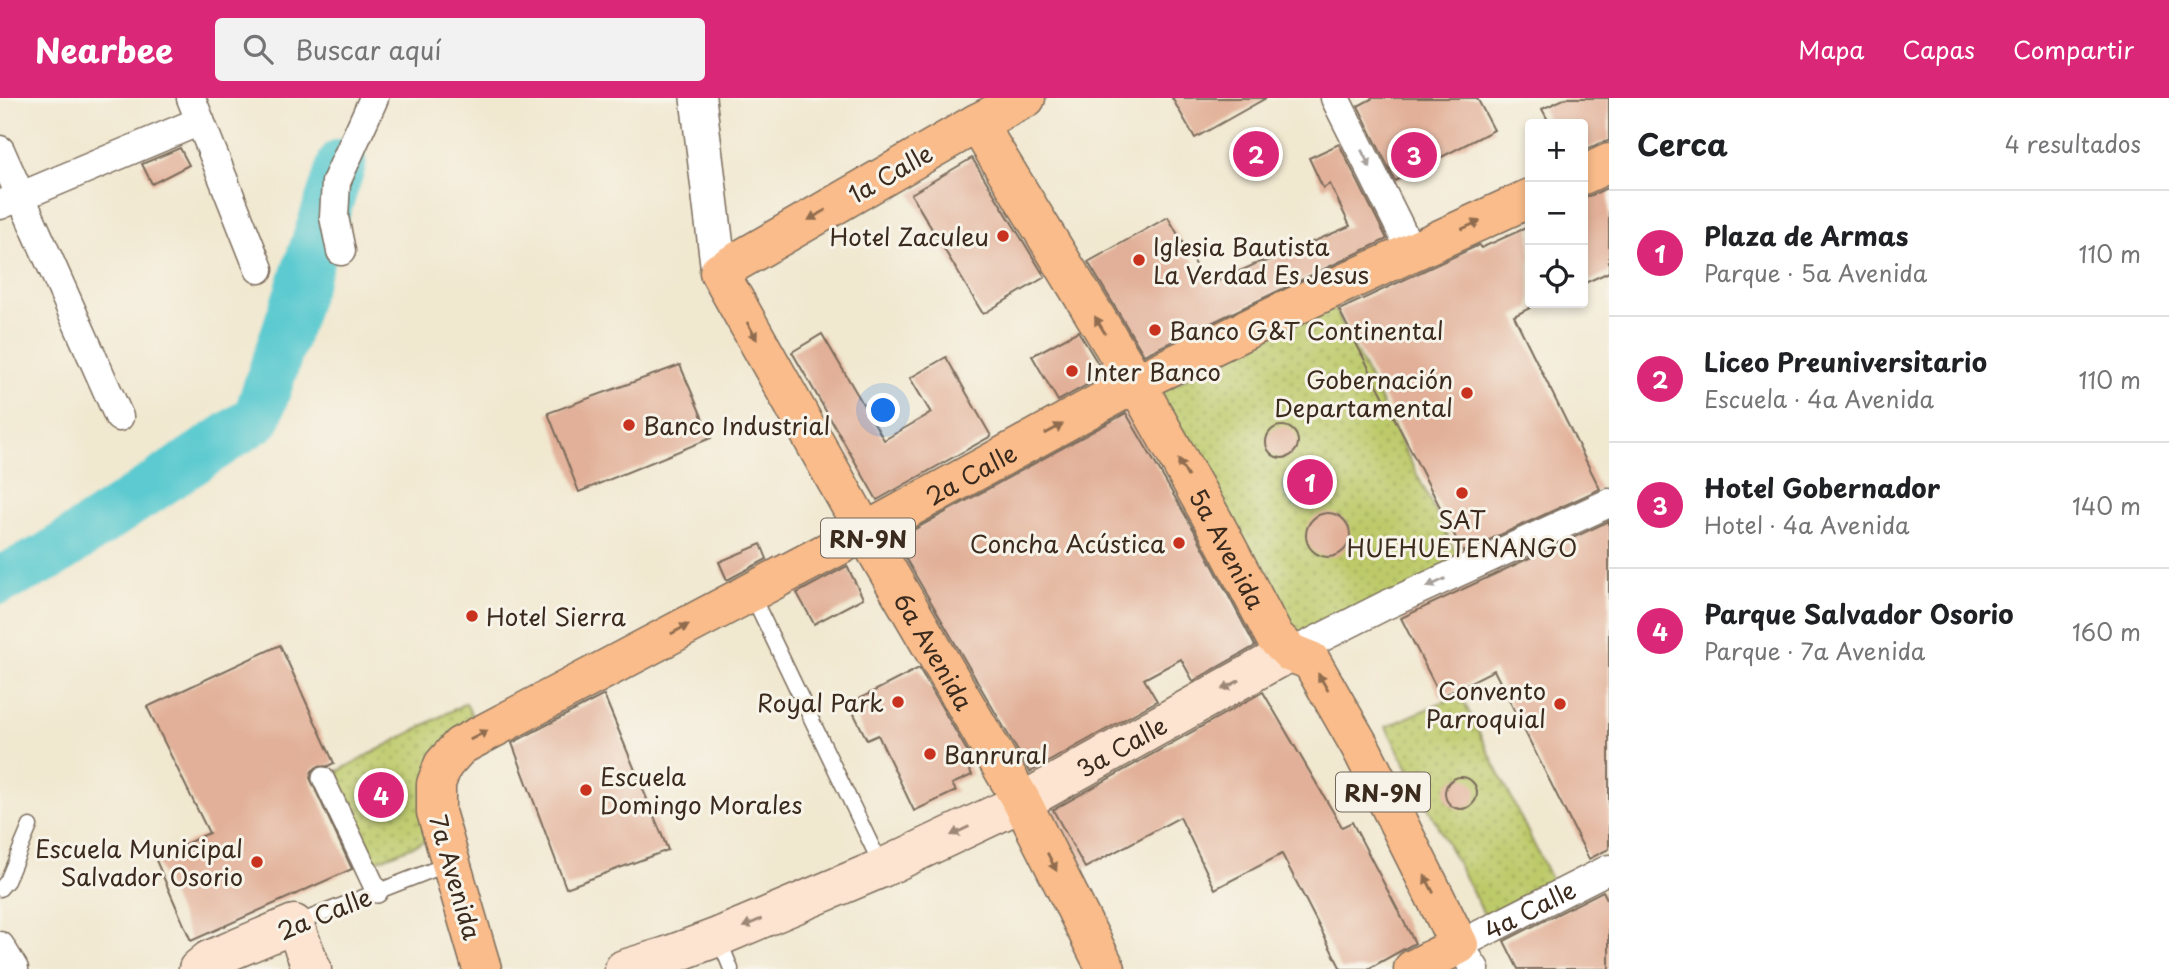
<!DOCTYPE html>
<html lang="es">
<head>
<meta charset="utf-8">
<style>
  body { margin:0; font-family:"Playpen Sans",sans-serif; background:#f2f2f2; color:#202124 }
  .controls { position:absolute; right:21px; top:21px; display:grid; overflow:hidden; border-radius:7px; box-shadow:0 4px 10px #0003 }
  .controls button { width:63px; height:63px; display:grid; place-items:center; padding:0; border:0; border-bottom:2px solid #e0e0e0; background:#fff; color:#202124; font:35px sans-serif }
  .you { position:absolute; left:884px; top:313px; width:24px; height:24px; margin:-18px; border:5px solid #fff; border-radius:50%; background:#1a73e8; box-shadow:0 0 0 10px #1a73e833 }
  .badge { display:grid; place-items:center; width:46px; height:46px; border-radius:50%; background:#db2777; color:#fff; font-size:23px; font-weight:700 }
  .pin { position:absolute; translate:-50% -50%; border:4px solid #fff; box-shadow:0 2px 7px #0006 }
  .list { margin:0; padding:0; list-style:none }
  h2 { display:flex; justify-content:space-between; align-items:center; height:91px; margin:0; padding:0 28px; font-size:30px }
  h2 small { font-size:23px; font-weight:400; color:#757577 }
  .list li { display:grid; grid-template-columns:46px 1fr auto; gap:21px; align-items:center; box-sizing:border-box; height:126px; padding:0 28px; border-top:2px solid #e0e0e0 }
  .list b { display:block; font-size:26px; white-space:nowrap }
  .list p { margin:0; font-size:23px; white-space:nowrap; color:#757577 }
  .list em { font-size:23px; font-style:normal; color:#757577 }
  .icon { flex:none; width:38px; height:38px; fill:none; stroke:currentColor; stroke-width:2; stroke-linecap:round; stroke-linejoin:round }
  .map { position:relative; flex:none; width:1609px; height:871px; overflow:hidden }
  header { display:flex; align-items:center; gap:42px; box-sizing:border-box; height:98px; padding:0 35px; background:#db2777; color:#fff }
  header strong { font-size:33px }
  nav { display:flex; gap:38px; margin-inline-start:auto; font-size:24px }
  .search { width:490px; height:63px; background:#f2f2f2; display:flex; align-items:center; gap:18px; box-sizing:border-box; padding:0 24px; border-radius:7px; color:#757577; font-size:26px }
  main { display:flex }
  aside { flex:1; background:#fff }
  .map>svg:first-child { display:block }
</style>
</head>
<body>
<header>
<strong>Nearbee</strong>
<div class="search"><svg class="icon" aria-label="search" viewBox="0 0 24 24"><circle cx="10" cy="10" r="6"/><path d="M15 15l6 6"/></svg>Buscar aquí</div>
<nav><a>Mapa</a><a>Capas</a><a>Compartir</a></nav>
</header>
<main>
<div class="map">
<svg width="1609" height="871" viewBox="0 0 1609 871">
  <defs>
    <pattern id="park-dots" width="8" height="8" patternUnits="userSpaceOnUse" patternTransform="scale(1.75)"><rect width="8" height="8" fill="#bdca6b"/><path d="M2 2h.1M6 6h.1" fill="none" stroke="#9ba457" stroke-width="1.8" stroke-linecap="round"/></pattern>
    <pattern id="water-waves" width="16" height="10" patternUnits="userSpaceOnUse" patternTransform="scale(1.75)"><rect width="16" height="10" fill="#5ccad0"/><path d="M0 5q4-4 8 0t8 0" fill="none" stroke="#4da4a8"/></pattern>
  </defs>
  <rect width="100%" height="100%" fill="#f7f3e8"/>
  <filter id="ink" filterUnits="userSpaceOnUse"><feTurbulence type="fractalNoise" baseFrequency=".0143" numOctaves="2"/><feDisplacementMap in="SourceGraphic" scale="14" xChannelSelector="R" yChannelSelector="G"/><feConvolveMatrix kernelMatrix="1 2 1 2 8 2 1 2 1" color-interpolation-filters="sRGB"/></filter>
  <filter id="wash" filterUnits="userSpaceOnUse"><feTurbulence type="fractalNoise" baseFrequency=".00686" numOctaves="4" result="noise"/><feDisplacementMap in="SourceGraphic" scale="28" xChannelSelector="R" yChannelSelector="G"/><feGaussianBlur stdDeviation="1.57" result="paint"/><feColorMatrix in="noise" values="0 0 0 0 0 0 0 0 0 0 0 0 0 0 0 0 0 1.4 0 .05"/><feComposite in="paint" operator="in"/></filter>
  <g filter="url(#wash)">
    <rect width="100%" height="100%" fill="#f1e8d0"/>
    <g fill="url(#park-dots)" stroke="#7c7a44" stroke-width="2">
      <polygon points="1333,207 1463,469 1296,548 1150,299"/>
      <polygon points="1460,596 1553,785 1485,818 1386,629"/>
      <polygon points="466,605 476,627 433,740 374,764 329,678"/>
    </g>
    <circle fill="url(#water-waves)" stroke="#4c7a77" stroke-width="2" cx="1305" cy="389" r="21"/>
    <g fill="none" stroke-linecap="round" stroke-linejoin="round">
      <polyline stroke="#5ccad0" stroke-width="49" points="0,482 48,459 257,320 342,65"/>
    </g>
    <g id="blocks">
      <g fill="#e2b098">
        <polygon points="1172,0 1266,0 1195,40"/>
        <polygon points="1373,0 1477,0 1494,32 1395,83 1358,8"/>
        <polygon points="1566,0 1609,0 1609,43 1600,45 1583,53 1583,26 1550,26 1542,11"/>
        <polygon points="1339,46 1387,141 1144,257 1088,164 1168,119 1207,188 1262,163 1263,165 1350,128 1330,86 1323,90 1309,60"/>
        <polygon points="180,50 189,67 152,86 142,66"/>
        <polygon points="972,60 1045,179 983,216 911,96"/>
        <polygon points="1609,89 1609,174 1583,186 1583,99 1592,97"/>
        <polygon points="1530,128 1530,210 1514,218 1600,391 1463,454 1339,212 1479,147 1481,150"/>
        <polygon points="1078,233 1105,277 1058,303 1032,258"/>
        <polygon points="822,236 884,342 931,315 910,280 946,259 991,338 877,402 792,254"/>
        <polygon points="680,267 711,340 579,394 548,315"/>
        <polygon points="1126,315 1195,434 1255,548 1193,583 1181,561 1144,581 1157,603 1030,674 895,442"/>
        <circle cx="1282" cy="344" r="16"/>
        <circle cx="1328" cy="437" r="22"/>
        <polygon points="1609,423 1609,751 1589,761 1494,572 1441,599 1401,520"/>
        <polygon points="761,446 767,461 727,482 719,464"/>
        <polygon points="847,468 863,500 814,526 797,495"/>
        <polygon points="280,547 334,665 328,668 317,669 312,673 310,680 352,771 191,843 155,760 209,735 147,609"/>
        <polygon points="919,570 970,658 964,660 972,677 952,686 956,693 914,713 878,637 867,642 849,606"/>
        <polygon points="1263,594 1342,729 1352,724 1415,845 1368,871 1341,871 1282,756 1215,791 1180,719 1085,770 1053,712"/>
        <polygon points="604,597 668,752 566,790 512,645"/>
        <circle cx="1461" cy="695" r="16"/>
        <polygon points="1603,793 1609,805 1609,871 1518,871 1504,843"/>
      </g>
    </g>
  </g>
  <g filter="url(#ink)">
    <use href="#blocks" fill-opacity="0" stroke="#7b6c5c" stroke-width="2"/>
    <g fill="none" stroke-linecap="round" stroke-linejoin="round">
      <defs>
        <g id="service">
          <polyline points="752,497 882,769"/>
          <polyline points="0,791 7,783 30,728"/>
          <polyline points="294,826 448,766"/>
          <polyline points="719,841 731,871"/>
        </g>
        <polyline id="pedestrian" points="323,680 377,794"/>
        <g id="minor">
          <polyline points="191,0 259,171"/>
          <polyline points="1335,0 1412,154"/>
          <polyline points="0,52 119,319"/>
          <polyline points="0,107 200,23"/>
          <polyline points="341,153 334,119 336,84 374,0"/>
          <polyline points="1291,555 1384,508 1609,405"/>
          <polyline points="0,848 14,871"/>
          <path id="s1" d="M1475 871 1459 847 1609 771"/>
        </g>
        <polyline id="tertiary" points="698,0 719,174"/>
        <g id="secondary">
          <polyline points="198,871 209,862 294,826 312,871"/>
          <path id="s2" d="M624 871 667 858 718 839 882 770 1022 704 1275 562 1291 555"/>
        </g>
        <g id="primary">
          <path id="s3" d="M1026 0 977 25 719 174 865 434 1022 704 1106 871"/>
          <path id="s4" d="M977 25 1136 285 1214 424 1274 538 1291 555 1311 563 1361 650 1459 847 1413 871"/>
          <polyline points="1583,77 1609,65"/>
          <path id="s5" d="M482 871 436 714V686L443 667 460 648 865 434 1136 285 1316 198 1530 100"/>
        </g>
      </defs>
      <use href="#service" stroke="#7b6c5c" stroke-width="17"/>
      <use href="#pedestrian" stroke="#7b6c5c" stroke-width="24"/>
      <use href="#minor" stroke="#7b6c5c" stroke-width="31"/>
      <use href="#tertiary" stroke="#7b6c5c" stroke-width="38"/>
      <use href="#secondary" stroke="#7b6c5c" stroke-width="41"/>
      <use href="#primary" stroke="#7b6c5c" stroke-width="41"/>
      <use href="#service" stroke="#fff" stroke-width="14"/>
      <use href="#pedestrian" stroke="#fff" stroke-width="21"/>
      <use href="#minor" stroke="#fff" stroke-width="28"/>
      <use href="#tertiary" stroke="#fff" stroke-width="35"/>
      <use href="#secondary" stroke="#fde4d0" stroke-width="38"/>
      <use href="#primary" stroke="#f9bc8a" stroke-width="38"/>
    </g>
    <defs><path id="oneway-solid" d="M-6-.8H1V-3.2L6.5 0L1 3.2V.8H-6Z" transform="scale(1.75)"/></defs>
    <g fill="#a79f9a">
      <use href="#oneway-solid" transform="translate(1366 61) rotate(64)"/>
      <use href="#oneway-solid" transform="translate(1436 485) rotate(155)"/>
    </g>
    <g fill="#906c4f">
      <use href="#oneway-solid" transform="translate(817 117) rotate(150)"/>
      <use href="#oneway-solid" transform="translate(1471 127) rotate(-24)"/>
      <use href="#oneway-solid" transform="translate(1100 227) rotate(-121)"/>
      <use href="#oneway-solid" transform="translate(752 233) rotate(61)"/>
      <use href="#oneway-solid" transform="translate(1054 331) rotate(-29)"/>
      <use href="#oneway-solid" transform="translate(1183 370) rotate(-119)"/>
      <use href="#oneway-solid" transform="translate(680 531) rotate(-28)"/>
      <use href="#oneway-solid" transform="translate(1323 584) rotate(-120)"/>
      <use href="#oneway-solid" transform="translate(479 637) rotate(-28)"/>
      <use href="#oneway-solid" transform="translate(1052 764) rotate(63)"/>
      <use href="#oneway-solid" transform="translate(1429 786) rotate(-117)"/>
    </g>
    <g fill="#9c8777">
      <use href="#oneway-solid" transform="translate(1231 587) rotate(151)"/>
      <use href="#oneway-solid" transform="translate(960 733) rotate(154)"/>
      <use href="#oneway-solid" transform="translate(752 825) rotate(157)"/>
    </g>
  </g>
  <g fill="#c8321e" stroke="#f7f3e8" stroke-width="2.5">
    <circle cx="1003" cy="138" r="7"/>
    <circle cx="1139" cy="162" r="7"/>
    <circle cx="1155" cy="232" r="7"/>
    <circle cx="1072" cy="273" r="7"/>
    <circle cx="1467" cy="295" r="7"/>
    <circle cx="629" cy="327" r="7"/>
    <circle cx="1462" cy="395" r="7"/>
    <circle cx="1179" cy="445" r="7"/>
    <circle cx="472" cy="518" r="7"/>
    <circle cx="898" cy="604" r="7"/>
    <circle cx="1560" cy="606" r="7"/>
    <circle cx="930" cy="656" r="7"/>
    <circle cx="586" cy="692" r="7"/>
    <circle cx="257" cy="764" r="7"/>
  </g>
  <g text-anchor="middle" dominant-baseline="central" stroke-width="6" stroke-linejoin="round" paint-order="stroke">
    <g fill="#f7f3e8" stroke="#73665b" stroke-width="2">
      <rect x="821" y="420.5" width="94" height="39" rx="5"/>
      <rect x="1336" y="674.5" width="94" height="39" rx="5"/>
    </g>
    <g font-size="23" font-weight="bold" fill="#3b2a1e">
      <text x="868" y="440">RN-9N</text>
      <text x="1383" y="694">RN-9N</text>
    </g>
    <g font-size="24" fill="#3b2a1e" stroke="#f7f3e8">
      <text transform="translate(890 75) rotate(-30)">1a Calle</text>
      <text stroke="none"><textPath href="#s5" startOffset="816">2a Calle</textPath></text>
      <text stroke="none"><textPath href="#s4" startOffset="494">5a Avenida</textPath></text>
      <text stroke="none"><textPath href="#s3" startOffset="789">6a Avenida</textPath></text>
      <text stroke="none"><textPath href="#s2" startOffset="546">3a Calle</textPath></text>
      <text transform="translate(456 779) rotate(74)">7a Avenida</text>
      <text stroke="none"><textPath href="#s1" startOffset="108">4a Calle</textPath></text>
      <text transform="translate(324 815) rotate(-22)">2a Calle</text>
    </g>
    <g font-size="24" fill="#3b2a1e" stroke="#f7f3e8" text-anchor="start">
      <text x="989" y="138" text-anchor="end">Hotel Zaculeu</text>
      <text x="1153" y="148">Iglesia Bautista<tspan x="1153" dy="28">La Verdad Es Jesus</tspan></text>
      <text x="1169" y="232">Banco G&amp;T Continental</text>
      <text x="1086" y="273">Inter Banco</text>
      <text x="1453" y="281" text-anchor="end">Gobernación<tspan x="1453" dy="28">Departamental</tspan></text>
      <text x="643" y="327">Banco Industrial</text>
      <text x="1462" y="421" text-anchor="middle">SAT<tspan x="1462" dy="28">HUEHUETENANGO</tspan></text>
      <text x="1165" y="445" text-anchor="end">Concha Acústica</text>
      <text x="486" y="518">Hotel Sierra</text>
      <text x="1546" y="592" text-anchor="end">Convento<tspan x="1546" dy="28">Parroquial</tspan></text>
      <text x="884" y="604" text-anchor="end">Royal Park</text>
      <text x="944" y="656">Banrural</text>
      <text x="600" y="678">Escuela<tspan x="600" dy="28">Domingo Morales</tspan></text>
      <text x="243" y="750" text-anchor="end">Escuela Municipal<tspan x="243" dy="28">Salvador Osorio</tspan></text>
    </g>
  </g>
</svg>
<div class="controls">
<button>+</button>
<button>−</button>
<button><svg class="icon" aria-label="locate" viewBox="0 0 24 24"><circle cx="12" cy="12" r="6"/><path d="M12 2v4M12 18v4M2 12h4M18 12h4"/></svg></button>
</div>
<div class="you"></div>
<div class="pin badge" style="left:1310px;top:384px">1</div>
<div class="pin badge" style="left:1256px;top:56px">2</div>
<div class="pin badge" style="left:1414px;top:57px">3</div>
<div class="pin badge" style="left:381px;top:697px">4</div>
</div>
<aside>
<h2>Cerca<small>4 resultados</small></h2>
<ul class="list">
<li><span class="badge">1</span><div><b>Plaza de Armas</b><p>Parque · 5a Avenida</p></div><em>110 m</em></li>
<li><span class="badge">2</span><div><b>Liceo Preuniversitario</b><p>Escuela · 4a Avenida</p></div><em>110 m</em></li>
<li><span class="badge">3</span><div><b>Hotel Gobernador</b><p>Hotel · 4a Avenida</p></div><em>140 m</em></li>
<li><span class="badge">4</span><div><b>Parque Salvador Osorio</b><p>Parque · 7a Avenida</p></div><em>160 m</em></li>
</ul>
</aside>
</main>
</body>
</html>
